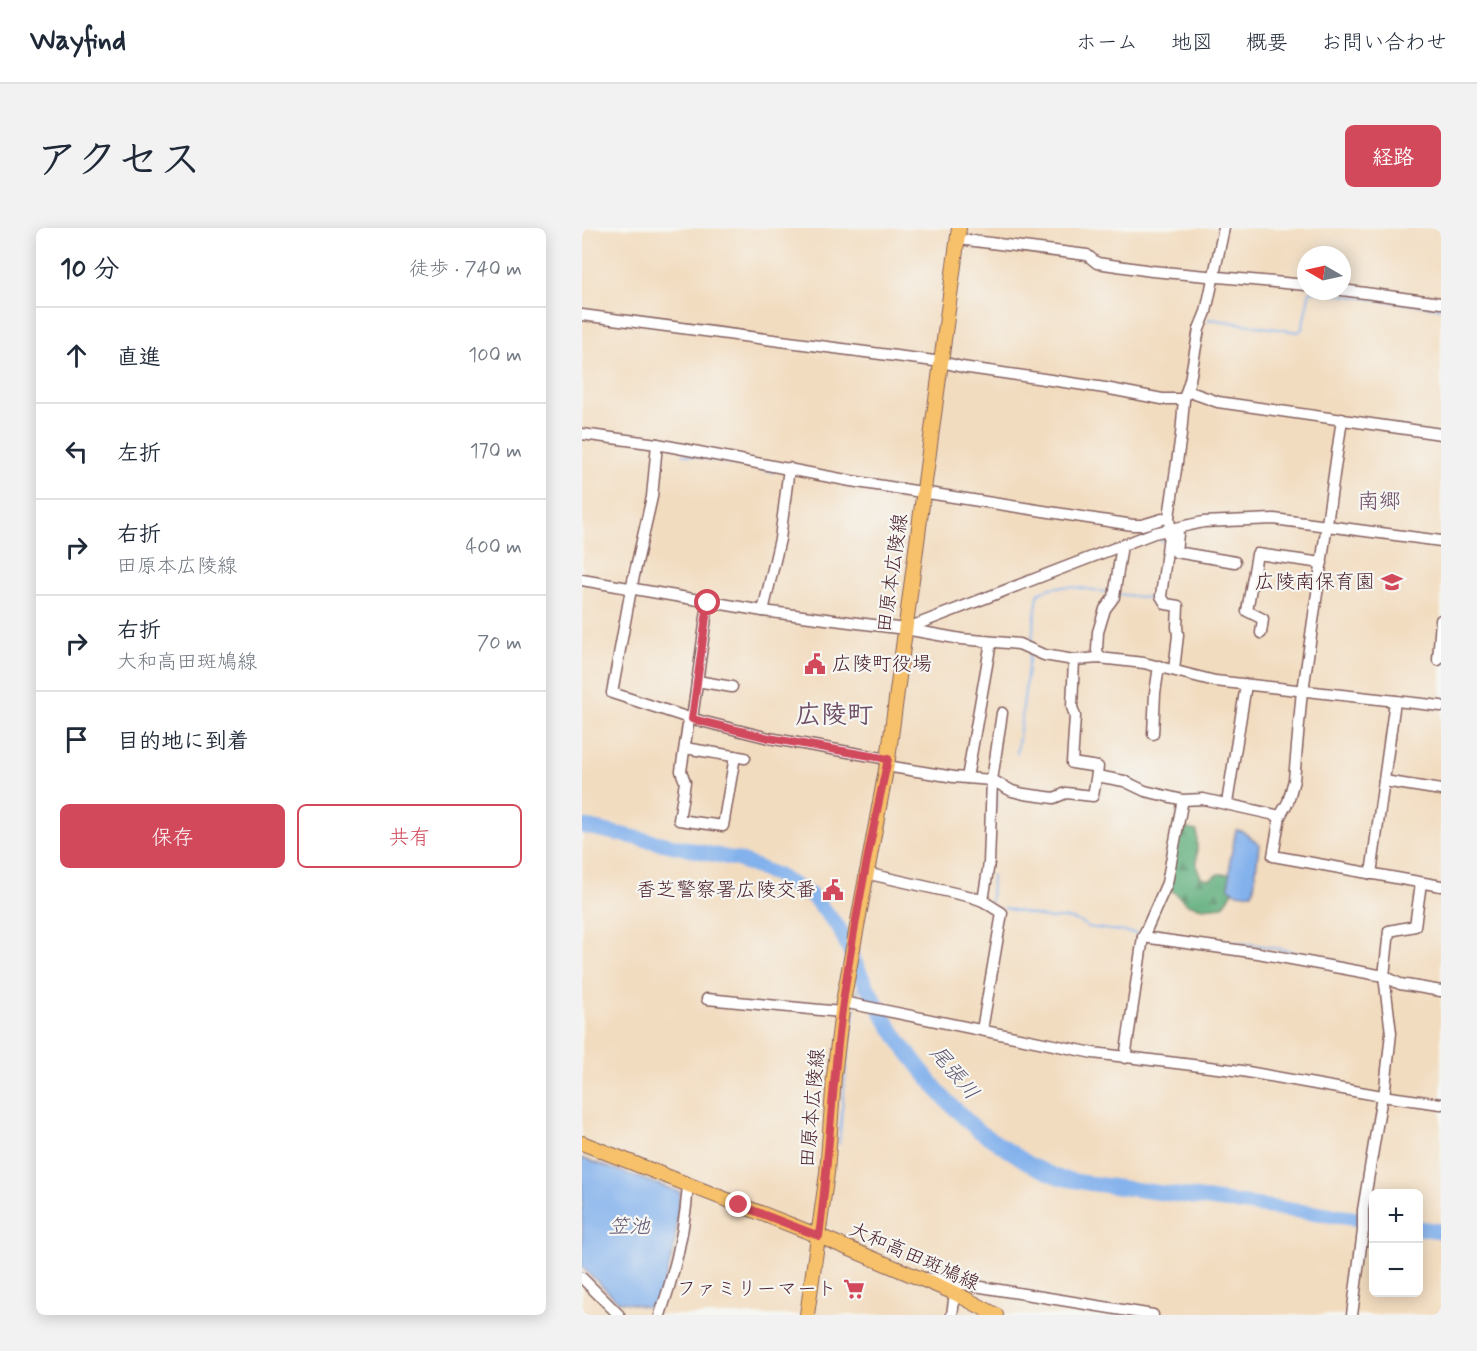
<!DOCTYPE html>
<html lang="ja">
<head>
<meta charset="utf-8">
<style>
  body { margin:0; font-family:Mynerve,"Klee One",sans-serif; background:#f2f2f3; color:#1f2937 }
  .controls { position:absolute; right:18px; bottom:18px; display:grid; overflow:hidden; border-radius:9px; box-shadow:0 3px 15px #0003 }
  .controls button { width:54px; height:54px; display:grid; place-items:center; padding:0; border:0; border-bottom:2px solid #e0e1e3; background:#fff; color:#1f2937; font:30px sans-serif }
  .compass { position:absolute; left:715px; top:18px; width:54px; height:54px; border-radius:50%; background:#fff; box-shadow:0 3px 15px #0003; rotate:279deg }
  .stop { position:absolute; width:18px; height:18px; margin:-14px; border:4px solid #d1495b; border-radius:50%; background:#fff }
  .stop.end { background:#d1495b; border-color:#fff; box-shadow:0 2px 6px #0008 }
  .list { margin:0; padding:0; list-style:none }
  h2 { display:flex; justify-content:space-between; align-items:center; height:78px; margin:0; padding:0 24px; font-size:26px }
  h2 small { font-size:20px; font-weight:400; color:#747a83 }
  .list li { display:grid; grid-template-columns:39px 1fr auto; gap:18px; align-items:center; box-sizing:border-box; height:96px; padding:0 24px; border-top:2px solid #e0e1e3 }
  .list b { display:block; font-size:22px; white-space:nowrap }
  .list p { margin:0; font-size:20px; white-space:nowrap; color:#747a83 }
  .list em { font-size:20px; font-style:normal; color:#747a83 }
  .actions { display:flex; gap:12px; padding:18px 24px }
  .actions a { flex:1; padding:14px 0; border:2px solid #d1495b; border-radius:9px; text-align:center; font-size:21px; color:#d1495b }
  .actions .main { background:#d1495b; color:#fff }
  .icon { flex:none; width:33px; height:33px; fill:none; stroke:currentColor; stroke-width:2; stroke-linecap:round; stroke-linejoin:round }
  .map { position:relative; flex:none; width:859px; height:1087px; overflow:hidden; border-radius:9px }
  header { display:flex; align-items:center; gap:36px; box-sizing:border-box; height:84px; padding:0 30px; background:#fff; border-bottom:2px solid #e0e1e3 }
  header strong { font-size:28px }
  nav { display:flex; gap:33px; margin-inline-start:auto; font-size:21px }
  .intro { display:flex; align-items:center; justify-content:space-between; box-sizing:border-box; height:144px; padding:0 36px }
  h1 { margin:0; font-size:42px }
  .button { padding:15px 27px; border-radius:9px; background:#d1495b; color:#fff; font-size:21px; font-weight:700 }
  main { display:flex; gap:36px; padding:0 36px }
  aside { flex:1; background:#fff; border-radius:9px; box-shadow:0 3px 15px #0003 }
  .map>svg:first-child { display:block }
</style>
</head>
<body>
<header>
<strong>Wayfind</strong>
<nav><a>ホーム</a><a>地図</a><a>概要</a><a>お問い合わせ</a></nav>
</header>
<div class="intro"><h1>アクセス</h1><a class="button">経路</a></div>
<main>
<aside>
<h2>10 分<small>徒歩 · 740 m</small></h2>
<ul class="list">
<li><svg class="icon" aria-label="ahead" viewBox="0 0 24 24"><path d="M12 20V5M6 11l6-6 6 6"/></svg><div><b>直進</b></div><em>100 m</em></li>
<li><svg class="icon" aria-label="left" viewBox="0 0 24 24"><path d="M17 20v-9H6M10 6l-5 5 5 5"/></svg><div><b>左折</b></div><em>170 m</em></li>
<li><svg class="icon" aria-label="right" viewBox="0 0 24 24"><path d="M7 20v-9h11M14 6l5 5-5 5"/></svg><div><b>右折</b><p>田原本広陵線</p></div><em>400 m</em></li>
<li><svg class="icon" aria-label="right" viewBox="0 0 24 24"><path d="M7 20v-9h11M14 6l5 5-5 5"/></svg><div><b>右折</b><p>大和高田斑鳩線</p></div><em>70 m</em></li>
<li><svg class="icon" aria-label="arrive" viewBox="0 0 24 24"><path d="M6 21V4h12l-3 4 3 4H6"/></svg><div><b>目的地に到着</b></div></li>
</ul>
<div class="actions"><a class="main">保存</a><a>共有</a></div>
</aside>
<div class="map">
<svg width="859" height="1087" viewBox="0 0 859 1087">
  <defs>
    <pattern id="forest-firs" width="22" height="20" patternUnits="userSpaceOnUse" patternTransform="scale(1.5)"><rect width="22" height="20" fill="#5bac79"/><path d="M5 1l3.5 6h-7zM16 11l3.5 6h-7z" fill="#4d8b63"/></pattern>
  </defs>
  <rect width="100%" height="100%" fill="#f6f6f2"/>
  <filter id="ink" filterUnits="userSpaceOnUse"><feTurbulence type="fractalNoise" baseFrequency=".0167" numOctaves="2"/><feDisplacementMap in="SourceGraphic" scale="12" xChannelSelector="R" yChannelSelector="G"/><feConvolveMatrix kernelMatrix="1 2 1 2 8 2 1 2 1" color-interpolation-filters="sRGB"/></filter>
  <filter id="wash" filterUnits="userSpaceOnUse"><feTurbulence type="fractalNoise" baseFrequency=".008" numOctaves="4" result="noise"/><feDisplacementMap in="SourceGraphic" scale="24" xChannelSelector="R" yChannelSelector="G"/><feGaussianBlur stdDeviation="1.35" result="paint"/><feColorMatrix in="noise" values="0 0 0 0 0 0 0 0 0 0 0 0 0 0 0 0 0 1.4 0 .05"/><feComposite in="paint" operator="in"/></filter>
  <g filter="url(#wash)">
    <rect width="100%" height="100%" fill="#f2dcbf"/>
    <polygon fill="url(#forest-firs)" stroke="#526652" stroke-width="1.5" points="596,599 615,603 615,639 619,649 628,651 636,646 648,646 647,659 651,664 641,678 621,680 605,676 586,659"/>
    <g fill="#82b1ec" stroke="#66688c" stroke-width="1.5">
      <path d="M654 602 660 603 677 616 672 660 670 665C660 666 654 667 647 659L648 632Z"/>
      <polygon points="0,930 98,964 92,1021 75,1081 36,1073 0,1039"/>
    </g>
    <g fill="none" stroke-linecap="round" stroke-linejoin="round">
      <g stroke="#82b1ec" stroke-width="2">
        <polyline points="626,93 628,91 716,104 720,101 728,63 859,80"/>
        <polyline points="101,226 192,244"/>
        <polyline points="575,310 584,314"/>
        <polyline points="535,366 577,371"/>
        <path d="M449 418 456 367C470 351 511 363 530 365"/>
        <polyline points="435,525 448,424"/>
        <polyline points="414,581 415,560"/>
        <polyline points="409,674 410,647"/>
        <path d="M422 680 470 691C481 688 498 692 506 699L559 706"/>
        <polyline points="582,707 675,717 713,724 721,729"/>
        <path d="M726 729C734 728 754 732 761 736"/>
        <polyline points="274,773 279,747"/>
        <polyline points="257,916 264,838 273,779"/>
      </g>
      <g stroke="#82b1ec" stroke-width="15">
        <polyline points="0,598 157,632 194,647 230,668 257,700 279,747 302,789 320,817 361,869 394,901 449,937 478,950 505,955 792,993"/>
        <polyline points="836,1000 859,1003"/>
      </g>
    </g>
  </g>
  <g filter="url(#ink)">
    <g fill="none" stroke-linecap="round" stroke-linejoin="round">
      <defs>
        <g id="minor">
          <polyline points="376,11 505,27 515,35 570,43 724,57"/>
          <polyline points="760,62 859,75"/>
          <polyline points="0,87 360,134 380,139 523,160 580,171 602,171"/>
          <polyline points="605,163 636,174 859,206"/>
          <polyline points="0,206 75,216 269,253 551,297 560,297 587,289"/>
          <polyline points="75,216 70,269 49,361 30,465 107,490 187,510 306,531"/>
          <polyline points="588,300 596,306 594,324 653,334"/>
          <polyline points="0,352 181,383 323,401 379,411 437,416 462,427 492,432 517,430 562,435 633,453 859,478"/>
          <polyline points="181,383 198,311 207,240"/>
          <polyline points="323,401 572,305 621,294 692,291 859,313"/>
          <polyline points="679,405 681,391 665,383 675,326 740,335"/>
          <polyline points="517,430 515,422 516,404 523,381 532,369 540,317"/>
          <polyline points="856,432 859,392"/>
          <polyline points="592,442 596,407 595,399 596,378 584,376 579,368 588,300 587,289 599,207 602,171 608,152 617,101 624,84 642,0"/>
          <polyline points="115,453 150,459"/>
          <polyline points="720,462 712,552 706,574 698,588 691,628 859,658"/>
          <polyline points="721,463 760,191"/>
          <polyline points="107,490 99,543 103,554 97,592 141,598 153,528"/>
          <polyline points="110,491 126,375"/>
          <polyline points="571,506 573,465 577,438"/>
          <polyline points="103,520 163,530"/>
          <polyline points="304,538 372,549 410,552 430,563 442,566 472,570 484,565 511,568 516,539 490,535 493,488 490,479 492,432"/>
          <polyline points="515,548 542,553 563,563 601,572 621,571 698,588"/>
          <polyline points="385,550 409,414"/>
          <polyline points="802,553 859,562"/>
          <polyline points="645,575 664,457"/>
          <polyline points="283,645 390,669 401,673 420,685 400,802"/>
          <polyline points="789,646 813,473"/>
          <polyline points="401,673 407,635 410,552 420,485"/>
          <polyline points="561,709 676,725 802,748 818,756 859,763"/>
          <polyline points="125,771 259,784"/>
          <polyline points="261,774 511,825 660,843 800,868 859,876"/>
          <polyline points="543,830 561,709 585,655 600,576"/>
          <polyline points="802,869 809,805 802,748 807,703 833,698 839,655"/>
          <polyline points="0,1050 37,1087"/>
          <polyline points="344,1050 571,1087"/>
          <path d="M78 1087C93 1044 103 1002 106 957"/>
          <polyline points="370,1087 373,1065"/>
          <polyline points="770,1087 781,1003 781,982 800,868"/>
        </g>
        <g id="major">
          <polyline points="0,915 237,1008 373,1065 414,1087"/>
          <polyline points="225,1087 245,945 252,848 261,774 306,531 377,0"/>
        </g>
      </defs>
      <use href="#minor" stroke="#85615f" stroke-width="13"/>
      <use href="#major" stroke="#85615f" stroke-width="16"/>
      <use href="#minor" stroke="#fff" stroke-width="10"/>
      <use href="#major" stroke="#f6c16b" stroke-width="14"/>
    </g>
  </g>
  <g fill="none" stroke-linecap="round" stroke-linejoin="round" filter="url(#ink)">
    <path stroke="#d1495b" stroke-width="8" d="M126 375 110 491 187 510 306 531C288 614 271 698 260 782 250 857 247 933 237 1008L157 977"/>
  </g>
  <defs>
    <symbol id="school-bare" viewBox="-9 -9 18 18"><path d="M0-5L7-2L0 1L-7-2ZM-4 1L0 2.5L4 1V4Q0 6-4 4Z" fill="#d1495b" stroke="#f6f6f2" stroke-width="2.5" paint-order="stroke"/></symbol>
    <symbol id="civic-bare" viewBox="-9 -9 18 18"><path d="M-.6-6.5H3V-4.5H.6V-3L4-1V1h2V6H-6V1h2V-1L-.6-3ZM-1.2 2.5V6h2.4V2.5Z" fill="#d1495b" stroke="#f6f6f2" stroke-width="2.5" paint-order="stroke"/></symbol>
    <symbol id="supermarket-bare" viewBox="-9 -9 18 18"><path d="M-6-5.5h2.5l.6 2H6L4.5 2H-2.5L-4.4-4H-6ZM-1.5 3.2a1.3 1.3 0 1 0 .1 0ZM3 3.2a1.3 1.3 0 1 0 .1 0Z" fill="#d1495b" stroke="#f6f6f2" stroke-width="2.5" paint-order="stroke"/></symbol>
  </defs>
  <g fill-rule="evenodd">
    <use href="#school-bare" x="795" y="339" width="30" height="30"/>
    <use href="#civic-bare" x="218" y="421" width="30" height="30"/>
    <use href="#civic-bare" x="236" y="647" width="30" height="30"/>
    <use href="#supermarket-bare" x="257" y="1046" width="30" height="30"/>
  </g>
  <g text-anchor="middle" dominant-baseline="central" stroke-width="4.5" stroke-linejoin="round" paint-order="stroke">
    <g font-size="20" fill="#4a1f2b" stroke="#f6f6f2">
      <text transform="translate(311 345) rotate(-82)">田原本広陵線</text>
      <text transform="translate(231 880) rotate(-85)">田原本広陵線</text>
      <text transform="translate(332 1029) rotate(24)">大和高田斑鳩線</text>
    </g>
    <g font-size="20" fill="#4a1f2b" stroke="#f6f6f2" text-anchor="end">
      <text x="793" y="354">広陵南保育園</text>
      <text x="250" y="436" text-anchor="start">広陵町役場</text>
      <text x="234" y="662">香芝警察署広陵交番</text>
      <text x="255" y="1061">ファミリーマート</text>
    </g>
    <g font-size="21" font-style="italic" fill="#5e526f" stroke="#f6f6f2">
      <text transform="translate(372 845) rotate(50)">尾張川</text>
      <text x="47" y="999">笠池</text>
    </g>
    <g font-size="22" fill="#705068" stroke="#f6f6f2">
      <text x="797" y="274">南郷</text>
    </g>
    <g font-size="26" font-weight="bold" fill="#705068" stroke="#f6f6f2">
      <text x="252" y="488">広陵町</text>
    </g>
  </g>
</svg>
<div class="controls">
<button>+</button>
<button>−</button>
</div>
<svg class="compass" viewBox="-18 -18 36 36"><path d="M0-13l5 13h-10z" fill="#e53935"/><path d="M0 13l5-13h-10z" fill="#747a83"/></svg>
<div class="stop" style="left:126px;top:375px"></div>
<div class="stop end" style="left:157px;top:977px"></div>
</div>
</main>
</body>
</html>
